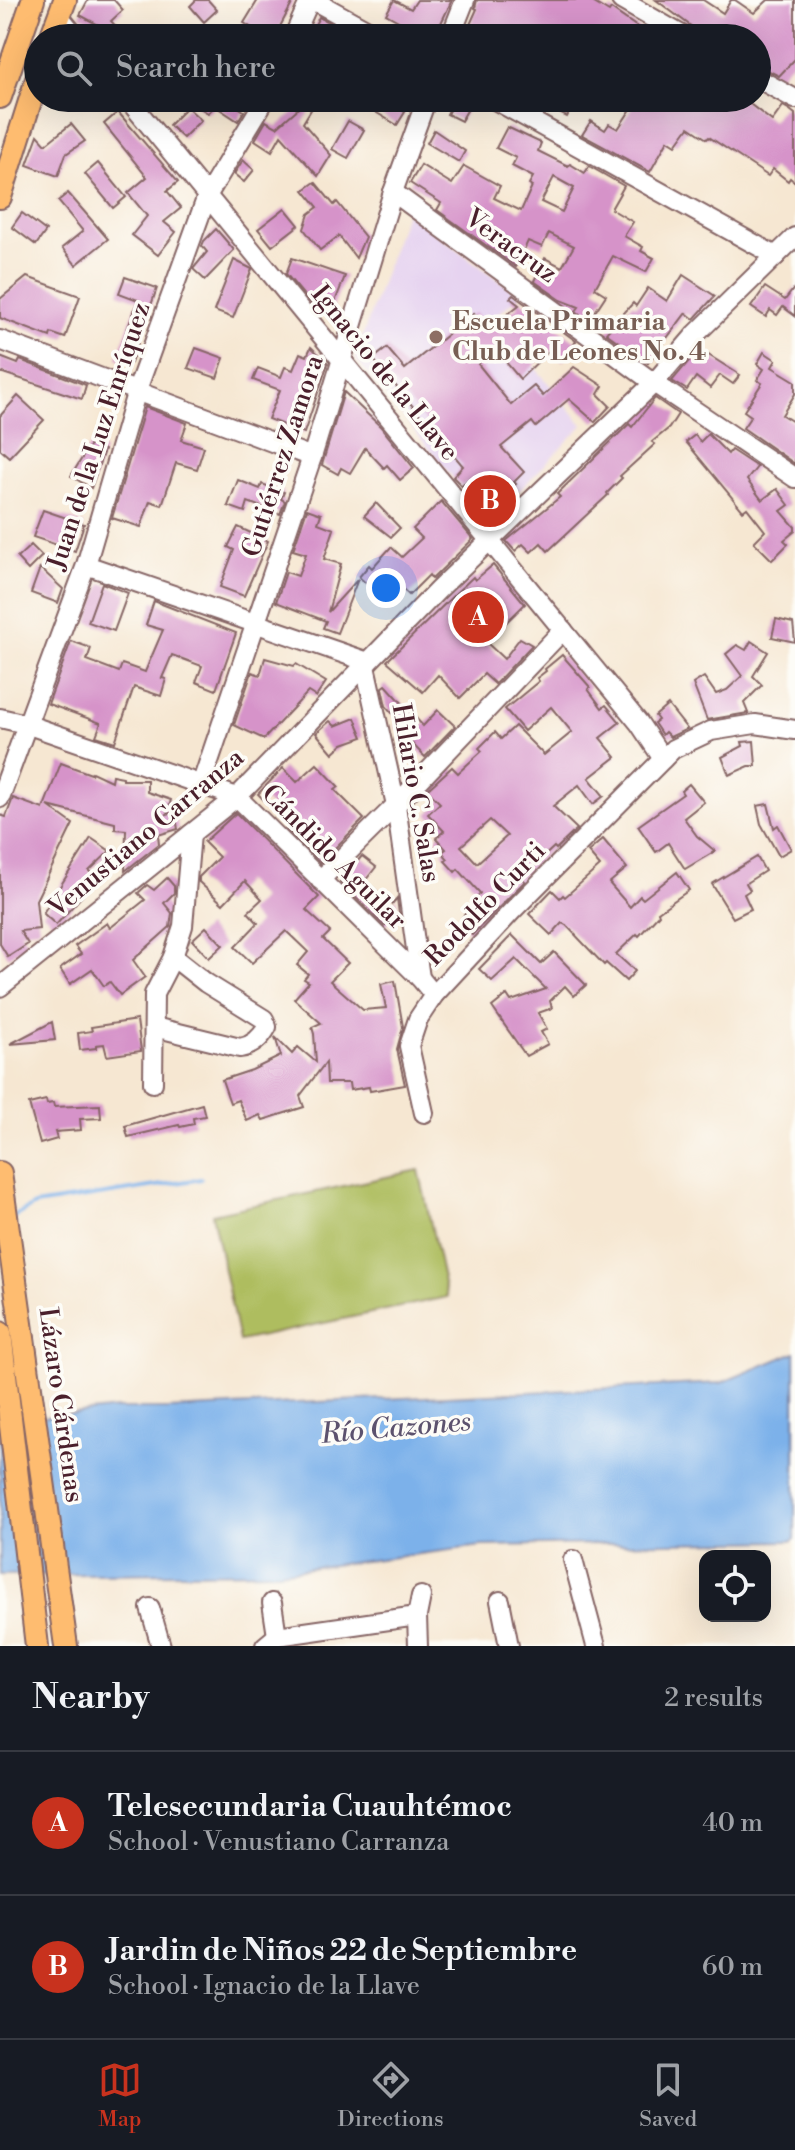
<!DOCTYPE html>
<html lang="en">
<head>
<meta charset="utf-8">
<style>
  body { margin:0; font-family:"Libre Bodoni",serif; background:#242831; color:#f1f3f6 }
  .controls { position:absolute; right:24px; bottom:24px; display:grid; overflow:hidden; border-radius:16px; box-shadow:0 8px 32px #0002 }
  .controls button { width:72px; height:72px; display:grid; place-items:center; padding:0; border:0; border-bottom:2px solid #363941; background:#171b24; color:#f1f3f6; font:40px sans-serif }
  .you { position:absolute; left:386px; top:588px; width:28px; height:28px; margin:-20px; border:6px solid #fff; border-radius:50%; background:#1a73e8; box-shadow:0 0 0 12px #1a73e833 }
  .badge { display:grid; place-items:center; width:52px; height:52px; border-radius:50%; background:#c8321e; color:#fff; font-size:26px; font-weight:700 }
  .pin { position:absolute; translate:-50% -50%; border:4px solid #fff; box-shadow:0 2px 8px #0006 }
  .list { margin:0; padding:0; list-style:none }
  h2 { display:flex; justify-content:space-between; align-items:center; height:104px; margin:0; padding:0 32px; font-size:34px }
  h2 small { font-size:26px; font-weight:400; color:#9ea1a6 }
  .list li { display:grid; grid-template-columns:52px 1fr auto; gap:24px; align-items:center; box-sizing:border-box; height:144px; padding:0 32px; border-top:2px solid #363941 }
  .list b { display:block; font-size:30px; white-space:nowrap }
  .list p { margin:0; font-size:26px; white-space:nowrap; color:#9ea1a6 }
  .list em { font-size:26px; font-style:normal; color:#9ea1a6 }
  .icon { flex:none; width:44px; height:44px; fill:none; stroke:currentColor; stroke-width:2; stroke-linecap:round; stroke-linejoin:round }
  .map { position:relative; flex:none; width:795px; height:1646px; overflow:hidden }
  .search { position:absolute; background:#171b24; box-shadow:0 8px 32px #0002; left:24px; right:24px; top:24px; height:88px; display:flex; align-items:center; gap:20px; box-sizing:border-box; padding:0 28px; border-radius:44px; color:#9ea1a6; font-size:30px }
  .sheet { height:392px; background:#171b24 }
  nav { display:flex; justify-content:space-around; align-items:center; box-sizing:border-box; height:112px; border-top:2px solid #363941; background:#171b24; font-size:22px; color:#9ea1a6 }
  nav a { display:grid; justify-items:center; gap:4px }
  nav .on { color:#c8321e }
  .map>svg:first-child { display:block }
</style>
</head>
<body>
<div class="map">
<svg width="795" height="1646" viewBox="0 0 795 1646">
  <rect width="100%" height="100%" fill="#fdfcf7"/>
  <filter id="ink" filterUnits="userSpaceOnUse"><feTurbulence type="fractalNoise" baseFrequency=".0125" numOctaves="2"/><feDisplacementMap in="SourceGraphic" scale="16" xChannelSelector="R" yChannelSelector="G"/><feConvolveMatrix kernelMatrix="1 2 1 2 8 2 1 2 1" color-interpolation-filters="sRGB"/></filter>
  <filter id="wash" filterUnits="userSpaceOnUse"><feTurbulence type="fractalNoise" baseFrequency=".006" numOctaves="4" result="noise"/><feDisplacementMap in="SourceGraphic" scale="32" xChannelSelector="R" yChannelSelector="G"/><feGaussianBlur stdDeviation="1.8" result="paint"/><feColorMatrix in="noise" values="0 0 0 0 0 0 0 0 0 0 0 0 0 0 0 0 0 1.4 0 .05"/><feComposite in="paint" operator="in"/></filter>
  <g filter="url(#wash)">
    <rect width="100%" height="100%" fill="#f6e7d2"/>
    <polygon fill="#e6d3f0" points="406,212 520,296 493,317 583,425 489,522 355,358"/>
    <polygon fill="#aebd5f" stroke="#7c6e45" stroke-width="2" points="419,1170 447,1297 239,1341 212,1214"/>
    <polygon fill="#7cb1ea" stroke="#63688a" stroke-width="2" points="795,1352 795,1539 792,1541 482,1546 278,1572 0,1575 0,1422 117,1409 168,1409 721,1383"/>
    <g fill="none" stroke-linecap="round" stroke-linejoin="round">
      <polyline stroke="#7cb1ea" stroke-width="4" points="13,1217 35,1205 201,1179"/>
    </g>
    <g id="blocks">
      <g fill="#d693c9" fill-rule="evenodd">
        <polygon points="88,0 114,0 123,10 111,21 126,38 92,38 104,28 80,15"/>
        <polygon points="196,0 208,0 217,10 204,22 190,6"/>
        <polygon points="258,0 294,0 274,38 252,38 257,31 244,23"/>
        <polygon points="394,0 411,9 417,0 452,0 434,38 398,38 402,23 386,14"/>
        <polygon points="477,0 589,0 609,12 611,9 653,38 527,38 517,34 515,38 464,38 477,9 475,8"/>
        <polygon points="656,0 703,0 723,13 731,0 735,0 754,13 768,0 795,0 795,59 779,76 757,65 757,38 707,38"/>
        <polygon points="319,17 357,38 318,38 320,34 312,30"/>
        <polygon points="184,98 224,98 244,111 238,121 215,106 208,113"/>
        <polygon points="310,98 318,98 303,123 331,155 318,176 281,135 272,151 255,140 266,121 277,127"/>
        <polygon points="352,98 383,98 405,112 397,125"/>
        <polygon points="529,98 577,98 567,117"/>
        <polygon points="646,98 742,98 772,121 783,106 790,110 795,114 795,182 790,178 788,181 773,169 768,176 709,137 707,139 689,127 676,145 668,140 650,172 582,135 591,121 605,130 609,124 618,129 637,100 643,104"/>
        <polygon points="455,99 469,107 461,121 447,114"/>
        <polygon points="187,107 201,120 183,138 169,125"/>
        <polygon points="118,112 178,182 167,191 181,208 164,222 176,232 158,255 132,235 147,216 128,193 147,177 104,124"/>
        <polygon points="348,121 364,130 348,158 332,149"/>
        <polygon points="71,124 85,141 66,154 58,176 27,165 38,135 46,144"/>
        <path d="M507 127 541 143 538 151 568 166 570 164 585 173 589 166 624 186 611 209 633 222 624 236 643 247 641 251 654 258 646 272 613 256 595 288 606 295 589 321 576 311 579 307 561 300 534 281 545 258 562 267 574 246 549 233 542 247 528 241 516 267 437 210 441 203 410 183 421 165 452 184 464 166 500 186 494 198 521 211 532 186 529 184 533 177 512 166 516 158 496 148ZM554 177 574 188 562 212 541 202Z"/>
        <polygon points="434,130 465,151 459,162 427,143"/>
        <polygon points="243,160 254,170 244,182 234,174"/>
        <polygon points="98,163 126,197 113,208 85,174"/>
        <polygon points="315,182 334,205 337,202 365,237 356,258 339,236 320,250 304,229 309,214 318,207 304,190"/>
        <polygon points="68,193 108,239 76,265 62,248 83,231 58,201"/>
        <polygon points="285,208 299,225 272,246 258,229"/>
        <polygon points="22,213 46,231 36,245 12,227"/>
        <polygon points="216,229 234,250 205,280 193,269 207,252 202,246 204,241"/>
        <polygon points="292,258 345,276 331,312 311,304 286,274"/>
        <polygon points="234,260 252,269 233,318 214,311"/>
        <polygon points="683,275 715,296 694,319 686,313 648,363 606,333 633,303 636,306 648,288 667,301"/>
        <polygon points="27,277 80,296 65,338 51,333 50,337 0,318 0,299"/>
        <polygon points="125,277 157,288 131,363 117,358 138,300 119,293"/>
        <polygon points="765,287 785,300 795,287 795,316 783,307 777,315 770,310 766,317 751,307"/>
        <polygon points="513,295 576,341 563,361 550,350 520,379 495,349 478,364 511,405 534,386 543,396 574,367 603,386 598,394 610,406 595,422 569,399 536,427 532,422 501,447 524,472 514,482 516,484 498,501 501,503 486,517 477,506 483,500 466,482 462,486 453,477 463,466 373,359 387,348 405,369 474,313 488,330 519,305 510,298"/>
        <polygon points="311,347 328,363 304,433 268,419 280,390 253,380 258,368 281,377 285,367 293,370 300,353 307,356"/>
        <polygon points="196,348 224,358 217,378 188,368"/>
        <polygon points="699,349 740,375 733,384 720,375 710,388 696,377 687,390 672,381"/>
        <polygon points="764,352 776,360 772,367 795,381 795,394 782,415 795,423 795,464 743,428 751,416 744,411 762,383 757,380 764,369 757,364"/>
        <polygon points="0,357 18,364 20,360 86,385 82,399 0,372"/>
        <polygon points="344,392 381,427 414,468 400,480 387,465 384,468 365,448 350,473 341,468 338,474 322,465"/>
        <polygon points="18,396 44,420 9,457 0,449 0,416"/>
        <polygon points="655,398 678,414 669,428 652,442 655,444 620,476 622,478 607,493 608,495 548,551 541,543 531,552 523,544 515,551 506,541 560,497 557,494 629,424 632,427"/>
        <polygon points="145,407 187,423 181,440 204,447 197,469 176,463 162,505 150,501 141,527 112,518"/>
        <polygon points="708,434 728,454 731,450 757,467 747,480 762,500 777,489 789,505 781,511 795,527 795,531 784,540 788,544 772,560 754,542 765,531 747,508 743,511 686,442 695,435 700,442"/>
        <polygon points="90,445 104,450 91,488 71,476"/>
        <polygon points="238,480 260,489 262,484 284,492 281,499 285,501 280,514 248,502 245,512 228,506"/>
        <polygon points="441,501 473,539 432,579 429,575 409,595 392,579 378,594 359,577 369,565 372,568 391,547 402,557 422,538 413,529"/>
        <polygon points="376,503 400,528 391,537 364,516"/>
        <polygon points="307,509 321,514 318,523 334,529 324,559 341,564 328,612 358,579 337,633 323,628 326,621 276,602 286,572 298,576 306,554 293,550"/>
        <polygon points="43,510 84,524 75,551 33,537"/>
        <polygon points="238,527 268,541 244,596 220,587 234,550 228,547"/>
        <polygon points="31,545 42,556 28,570 17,558"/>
        <polygon points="493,565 525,604 486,642 504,659 520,638 532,645 495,684 484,674 460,698 438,675 423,692 387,661 456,593 473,577 475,580"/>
        <polygon points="40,568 63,589 58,603 31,593"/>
        <polygon points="102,583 128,593 114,631 88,622"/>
        <polygon points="154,601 236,633 216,690 196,682 202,666 172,655 162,678 166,679 161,696 134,687 115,742 96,736 101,723 48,704 71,641 91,648 87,660 119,672 122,664 145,672 163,630 146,625"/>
        <polygon points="776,619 793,623 795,642 772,637"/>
        <polygon points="751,641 768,652 753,676 762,685 744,703 748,713 707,720 693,684 704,677 716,694 727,690 742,676 726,654 737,645 746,650"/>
        <path d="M562 655 590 687 588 689 602 708 606 705 620 722 600 738 616 757 589 778 604 796 593 804 579 785 553 806 577 829 556 849 554 847 521 878 525 881 472 935 464 927 469 923 462 918 480 893 458 869 455 872 445 861 448 859 442 852 446 849 436 838 444 831 428 814 440 803 427 790 452 767 458 773 482 751 479 748 495 732 501 739 515 726 544 755 572 732 551 707 524 731 505 709 539 681 537 678 546 671 545 669ZM490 820 507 836 477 863 461 846Z"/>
        <polygon points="265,658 294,666 296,664 326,682 316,697 308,692 264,739 234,725 252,672 260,675"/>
        <polygon points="386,685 423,726 438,710 455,726 425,757 395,726 400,722 386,706 382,688"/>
        <polygon points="668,705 687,729 670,737 665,732 662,735 654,723 658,720 655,716"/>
        <polygon points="355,718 363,737 343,744 333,753 316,733 330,721 335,726"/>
        <polygon points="754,741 756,766 749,766 729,775 722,757 743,746 742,742"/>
        <polygon points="61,763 91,774 92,772 111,781 112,775 123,777 123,780 147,780 147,792 171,800 167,814 175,812 178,829 158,835 159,844 125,871 126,830 115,829 115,823 48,806 73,824 36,900 39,929 20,931 28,944 8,957 0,944 0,815 6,817 13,798 43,809"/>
        <polygon points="317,764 339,787 335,790 364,819 320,863 287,830 290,826 258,794 283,768 297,782"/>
        <polygon points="689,784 704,802 684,818 697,836 715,851 685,869 668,843 656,852 638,826 683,794 681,791"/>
        <polygon points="768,804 774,828 778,825 791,849 779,856 761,824 757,806"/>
        <polygon points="236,813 319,897 306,910 330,932 323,939 348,963 330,981 363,1010 386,1008 381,984 395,981 403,1027 397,1049 405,1085 370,1091 369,1087 350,1090 349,1083 327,1083 326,1062 300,1096 304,1107 263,1120 260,1115 247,1121 238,1100 230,1103 222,1080 252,1070 281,1056 275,1037 292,1054 298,1047 316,1062 314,1034 312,1027 321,1023 294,999 309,982 304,979 308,974 297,965 308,952 286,931 252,963 235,947 258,923 248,912 262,899 245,881 223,904 199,882 199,877 219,857 204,842"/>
        <polygon points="91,838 110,851 89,871 97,879 56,925 43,913"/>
        <polygon points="603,839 627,868 609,883 630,907 640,896 643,899 677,872 689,890 658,912 659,914 639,936 637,934 616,954 635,971 626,981 606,963 604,965 566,925 562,923 551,935 529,914 552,890 560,898 563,895 565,897 600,866 588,852"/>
        <polygon points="362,856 376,867 365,881 392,904 397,898 399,914 384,926 340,882"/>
        <polygon points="757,857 765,871 746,883 750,890 744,894 751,909 733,918 712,884"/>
        <polygon points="167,878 174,886 174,893 164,903 172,913 170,927 133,960 145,977 120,995 110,982 104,986 92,969 70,984 60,969 81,954 75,946 107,923 110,928 145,900 138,893 147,885 154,890"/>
        <polygon points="206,927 223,945 209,958 192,940"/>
        <polygon points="512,935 541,964 554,952 586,985 574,996 565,986 550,1001 552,1008 538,1013 547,1029 541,1032 548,1044 526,1056 492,1007 507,995 511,1001 546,989 516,959 492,981 479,969"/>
        <polygon points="137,1020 141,1051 107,1056 104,1044 96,1045 96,1048 80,1050 78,1033 92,1031 91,1027"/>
        <polygon points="52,1022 55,1040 10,1044"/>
        <polygon points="46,1100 47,1104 53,1103 54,1107 100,1105 101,1118 80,1119 81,1130 55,1132 57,1139 40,1144 29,1104"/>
        <polygon points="202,1104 205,1116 193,1118 194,1124 180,1127 179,1125 128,1137 125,1126"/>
      </g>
    </g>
  </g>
  <g filter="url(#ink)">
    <use href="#blocks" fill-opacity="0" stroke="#866565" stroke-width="2"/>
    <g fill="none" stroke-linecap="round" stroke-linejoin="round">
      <defs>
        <g id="minor">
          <polyline points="313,0 382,38"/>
          <polyline points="621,0 687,38"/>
          <polyline points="59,16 77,38"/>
          <polyline points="293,38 310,0"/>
          <polyline points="450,38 465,0"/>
          <polyline points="757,78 795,99"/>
          <polyline points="127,98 639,723 663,759"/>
          <polyline points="491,98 776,256"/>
          <polyline points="393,192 654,383 795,478"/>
          <polyline points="0,340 312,457"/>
          <polyline points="86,565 368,662"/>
          <polyline points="365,666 396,805 420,978"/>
          <polyline points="0,718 26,724 237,797 420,978 434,995"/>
          <polyline points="201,785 312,457 393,192 427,98"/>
          <polyline points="0,798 86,565 137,390 207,196 266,98"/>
          <polyline points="320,880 396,805 563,630"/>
          <polyline points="0,987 237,797 438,590 654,383 696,334 795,237"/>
          <path d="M154 1027 240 1048C253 1046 261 1038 267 1027L264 1019 206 983 173 957"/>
          <polyline points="153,1083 154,994 173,957 183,926 191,834"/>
          <polyline points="424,1113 409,1046 418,1019 434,995 512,911 673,749 711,731 755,724 795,730"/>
          <polyline points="573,1560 596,1646"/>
          <polyline points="500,1601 509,1646"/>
          <polyline points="272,1603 277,1636"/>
          <polyline points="150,1608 161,1646"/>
          <polyline points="265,1646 277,1636 417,1616"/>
          <polyline points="418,1646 417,1616 421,1596"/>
        </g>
        <g id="major">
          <polyline points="51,38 65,0"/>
          <polyline points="0,97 33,0"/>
          <polyline points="0,197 38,76"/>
          <polyline points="0,1173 66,1646"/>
          <polyline points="0,1333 37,1646"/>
        </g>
      </defs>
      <use href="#minor" stroke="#866565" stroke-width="22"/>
      <use href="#major" stroke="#866565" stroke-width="26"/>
      <use href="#minor" stroke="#fff" stroke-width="18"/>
      <use href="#major" stroke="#febc70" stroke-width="22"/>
    </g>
  </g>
  <circle fill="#8d6e63" stroke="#fdfcf7" stroke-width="3" cx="436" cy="337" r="8"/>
  <g text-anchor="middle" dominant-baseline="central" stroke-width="7" stroke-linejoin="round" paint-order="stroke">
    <g font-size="26" fill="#4a1f2b" stroke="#fdfcf7">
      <text transform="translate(511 246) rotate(36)">Veracruz</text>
      <text transform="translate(385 373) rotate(51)">Ignacio de la Llave</text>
      <text transform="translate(99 436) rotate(-72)">Juan de la Luz Enríquez</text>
      <text transform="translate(283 456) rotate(-72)">Gutiérrez Zamora</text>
      <text transform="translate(416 793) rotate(80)">Hilario C. Salas</text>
      <text transform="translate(146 833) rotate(-40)">Venustiano Carranza</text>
      <text transform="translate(334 857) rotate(45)">Cándido Aguilar</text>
      <text transform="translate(485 904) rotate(-46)">Rodolfo Curti</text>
      <text transform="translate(61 1405) rotate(82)">Lázaro Cárdenas</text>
    </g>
    <g font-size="26" font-weight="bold" fill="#785e54" stroke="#fdfcf7" text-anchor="start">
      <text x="452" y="322">Escuela Primaria<tspan x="452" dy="30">Club de Leones No. 4</tspan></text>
    </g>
    <g font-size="28" font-style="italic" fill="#5c526e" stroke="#fdfcf7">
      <text transform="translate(396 1428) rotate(-5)">Río Cazones</text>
    </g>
  </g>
</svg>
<div class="controls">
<button><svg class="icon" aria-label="locate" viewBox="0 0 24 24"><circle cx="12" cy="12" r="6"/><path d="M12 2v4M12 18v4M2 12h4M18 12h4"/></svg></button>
</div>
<div class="you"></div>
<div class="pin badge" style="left:478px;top:617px">A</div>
<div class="pin badge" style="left:490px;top:501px">B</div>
<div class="search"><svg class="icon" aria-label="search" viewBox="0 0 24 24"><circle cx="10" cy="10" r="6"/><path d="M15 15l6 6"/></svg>Search here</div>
</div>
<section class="sheet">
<h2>Nearby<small>2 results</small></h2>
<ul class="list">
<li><span class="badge">A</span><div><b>Telesecundaria Cuauhtémoc</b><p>School · Venustiano Carranza</p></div><em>40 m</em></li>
<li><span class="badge">B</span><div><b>Jardin de Niños 22 de Septiembre</b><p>School · Ignacio de la Llave</p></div><em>60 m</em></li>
</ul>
</section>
<nav>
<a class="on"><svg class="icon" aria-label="map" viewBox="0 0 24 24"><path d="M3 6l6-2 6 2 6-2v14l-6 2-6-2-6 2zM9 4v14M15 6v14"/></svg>Map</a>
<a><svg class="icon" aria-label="directions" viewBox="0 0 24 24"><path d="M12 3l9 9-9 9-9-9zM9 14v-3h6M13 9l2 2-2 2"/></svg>Directions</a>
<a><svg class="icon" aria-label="saved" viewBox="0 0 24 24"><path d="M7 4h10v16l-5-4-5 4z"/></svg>Saved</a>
</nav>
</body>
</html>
